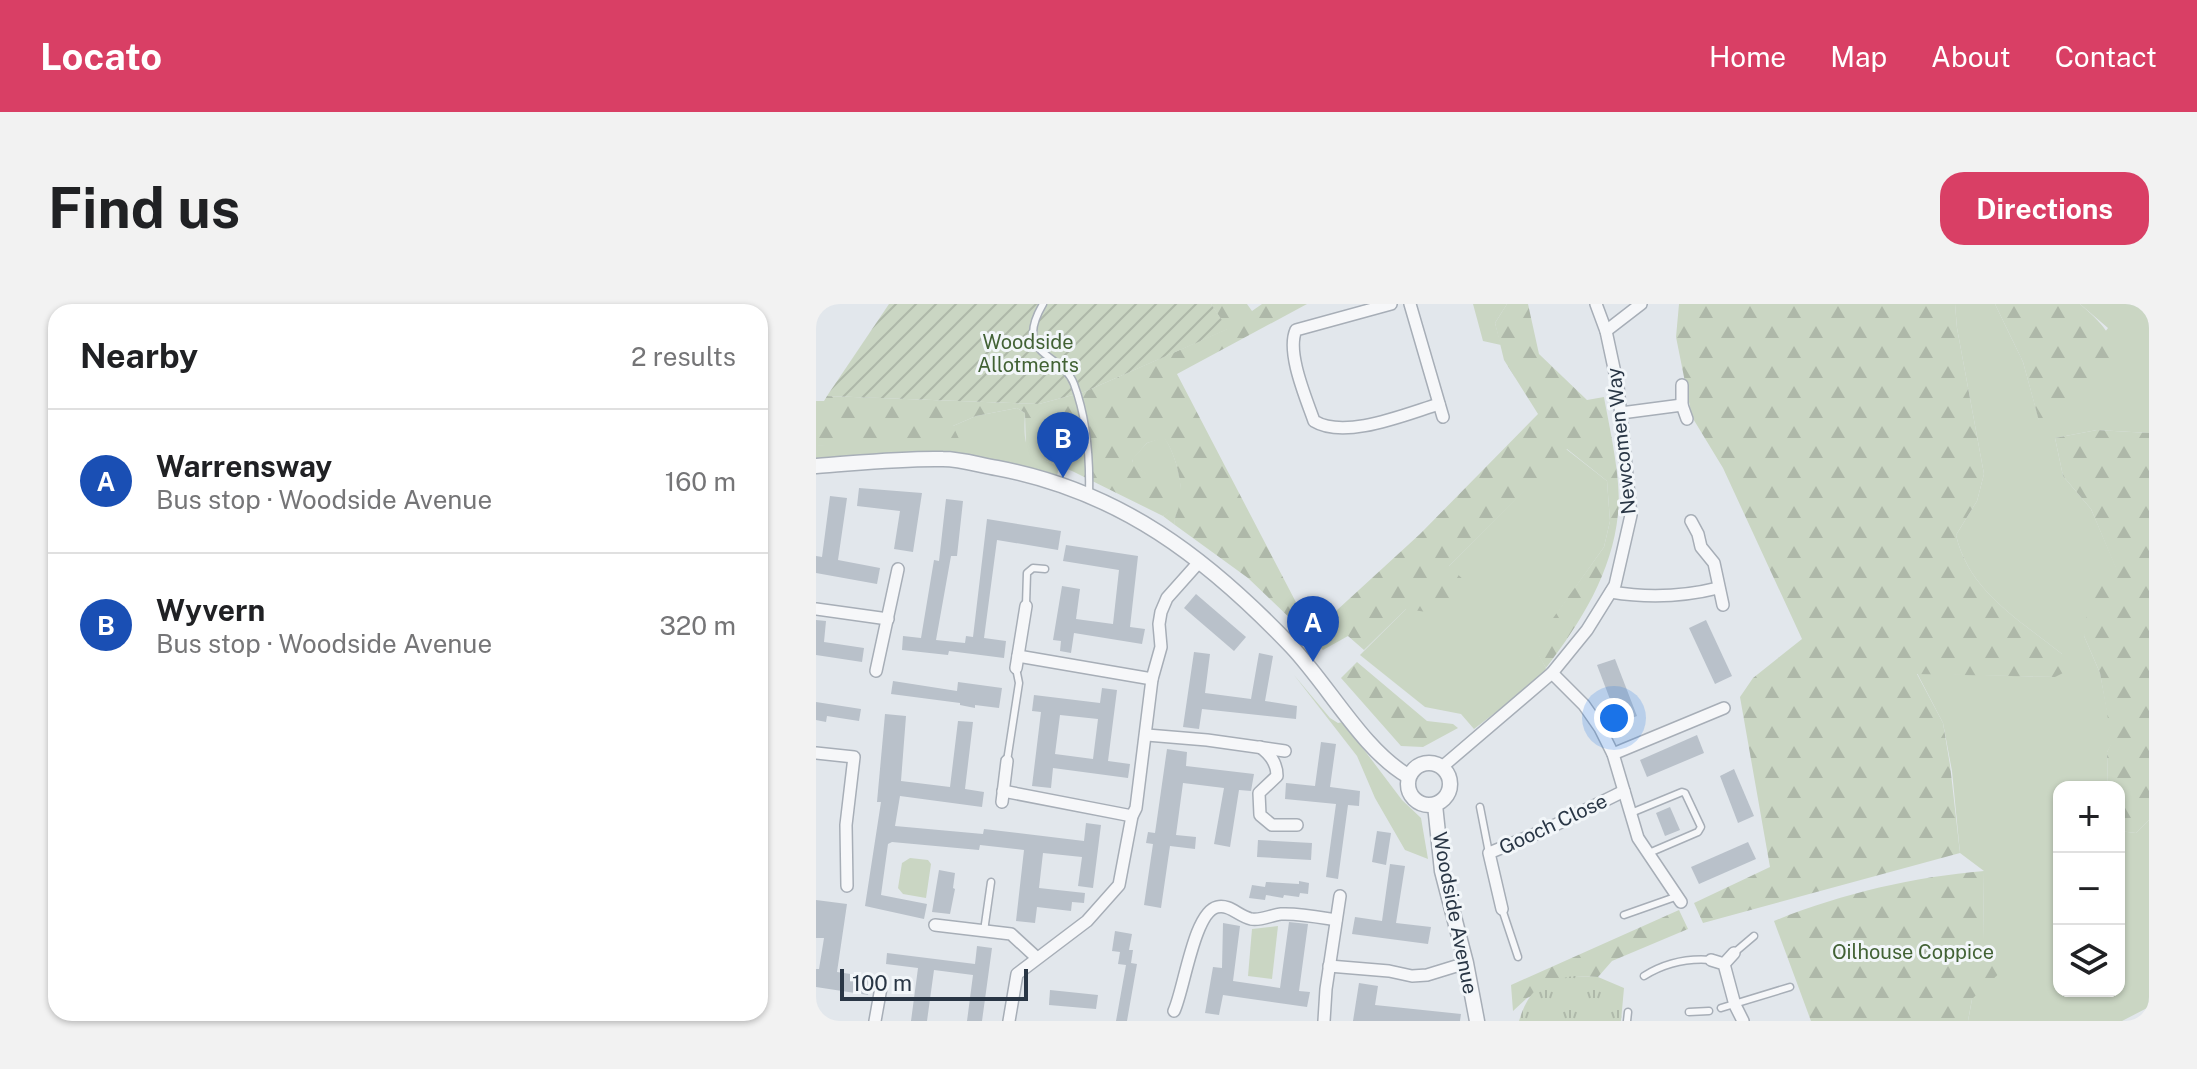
<!DOCTYPE html>
<html lang="en">
<head>
<meta charset="utf-8">
<style>
  body { margin:0; font-family:"Public Sans",sans-serif; background:#f2f2f2; color:#202124 }
  .controls { position:absolute; right:24px; bottom:24px; display:grid; overflow:hidden; border-radius:16px; box-shadow:0 2px 6px #0004 }
  .controls button { width:72px; height:72px; display:grid; place-items:center; padding:0; border:0; border-bottom:2px solid #e0e0e0; background:#fff; color:#202124; font:40px sans-serif }
  .scale { position:absolute; left:24px; bottom:20px; width:188px; box-sizing:border-box; padding-left:8px; border:4px solid #293645; border-top:0; font-size:22px; line-height:28px; white-space:nowrap; color:#293645; -webkit-text-stroke:6px #f2f6f9; paint-order:stroke }
  .you { position:absolute; left:798px; top:414px; width:28px; height:28px; margin:-20px; border:6px solid #fff; border-radius:50%; background:#1a73e8; box-shadow:0 0 0 12px #1a73e833 }
  .badge { display:grid; place-items:center; width:52px; height:52px; border-radius:50%; background:#d93f65; color:#fff; font-size:26px; font-weight:700 }
  .pin { position:absolute; translate:-50% -66px; filter:drop-shadow(0 2px 4px #0008) }
  .pin::after { content:''; position:absolute; top:42px; width:28px; height:24px; background:inherit; clip-path:polygon(0 0,100% 0,50% 100%) }
  .list { margin:0; padding:0; list-style:none }
  h2 { display:flex; justify-content:space-between; align-items:center; height:104px; margin:0; padding:0 32px; font-size:34px }
  h2 small { font-size:26px; font-weight:400; color:#757577 }
  .list li { display:grid; grid-template-columns:52px 1fr auto; gap:24px; align-items:center; box-sizing:border-box; height:144px; padding:0 32px; border-top:2px solid #e0e0e0 }
  .list b { display:block; font-size:30px; white-space:nowrap }
  .list p { margin:0; font-size:26px; white-space:nowrap; color:#757577 }
  .list em { font-size:26px; font-style:normal; color:#757577 }
  .icon { flex:none; width:44px; height:44px; fill:none; stroke:currentColor; stroke-width:2; stroke-linecap:round; stroke-linejoin:round }
  .map { position:relative; flex:none; width:1333px; height:717px; overflow:hidden; border-radius:24px }
  header { display:flex; align-items:center; gap:48px; box-sizing:border-box; height:112px; padding:0 40px; background:#d93f65; color:#fff }
  header strong { font-size:38px }
  nav { display:flex; gap:44px; margin-inline-start:auto; font-size:28px }
  .intro { display:flex; align-items:center; justify-content:space-between; box-sizing:border-box; height:192px; padding:0 48px }
  h1 { margin:0; font-size:56px }
  .button { padding:20px 36px; border-radius:24px; background:#d93f65; color:#fff; font-size:28px; font-weight:700 }
  main { display:flex; gap:48px; padding:0 48px }
  aside { flex:1; background:#fff; border-radius:24px; box-shadow:0 2px 6px #0004 }
  .map>svg:first-child { display:block }
</style>
</head>
<body>
<header>
<strong>Locato</strong>
<nav><a>Home</a><a>Map</a><a>About</a><a>Contact</a></nav>
</header>
<div class="intro"><h1>Find us</h1><a class="button">Directions</a></div>
<main>
<aside>
<h2>Nearby<small>2 results</small></h2>
<ul class="list">
<li><span class="badge" style="background:#1a4fb4">A</span><div><b>Warrensway</b><p>Bus stop · Woodside Avenue</p></div><em>160 m</em></li>
<li><span class="badge" style="background:#1a4fb4">B</span><div><b>Wyvern</b><p>Bus stop · Woodside Avenue</p></div><em>320 m</em></li>
</ul>
</aside>
<div class="map">
<svg width="1333" height="717" viewBox="0 0 1333 717">
  <defs>
    <pattern id="forest-firs" width="22" height="20" patternUnits="userSpaceOnUse" patternTransform="scale(2)"><rect width="22" height="20" fill="#cad6c3"/><path d="M5 1l3.5 6h-7zM16 11l3.5 6h-7z" fill="#aeb8a9"/></pattern>
    <pattern id="park-tufts" width="24" height="20" patternUnits="userSpaceOnUse" patternTransform="scale(2)"><rect width="24" height="20" fill="#cad6c3"/><path d="M3 7l-1-3M5 7V3M7 7l1-3M15 17l-1-3M17 17v-4M19 17l1-3" fill="none" stroke="#aeb8a9"/></pattern>
    <pattern id="garden-furrows" width="10" height="10" patternUnits="userSpaceOnUse" patternTransform="scale(2)"><rect width="10" height="10" fill="#cad6c3"/><path d="M-1 1l2-2M0 10L10 0M9 11l2-2" fill="none" stroke="#aeb8a9"/></pattern>
  </defs>
  <rect width="100%" height="100%" fill="#e2e7ec"/>
  <g fill="#cad6c3">
    <polygon points="657,0 691,0 679,19 685,41 667,37"/>
    <path d="M1139 0H1179L1207 58 1223 116 1292 24 1264 0H1333V129L1281 126 1239 134 1247 172 1275 205 1302 268 1268 332 1284 369 1297 438 1291 448 1292 483H1243V687H1303V527L1320 529 1333 516V703L1306 717H1152L1167 636 1168 567 1144 549 1136 467 1127 419 1101 369 1239 373 1246 350C1204 316 1153 288 1140 231L1161 197 1168 170 1141 24Z"/>
    <path d="M201 104 209 109C207 147 210 149 243 162L241 172 228 167 140 150 0 155V142L137 127V122L160 112Z"/>
    <path d="M348 133C359 148 369 184 364 202 361 210 358 212 359 221L347 212 356 205 343 179 317 161 316 155 331 139Z"/>
    <polygon points="750,145 791,177 794,217 788,243 718,342 730,364 728,371 658,425 645,410 609,403 544,351"/>
    <polygon points="478,371 514,414 522,419 527,418 586,496 605,514 612,555 589,546 559,494 541,452"/>
    <polygon points="94,554 112,556 115,560 110,594 87,590 82,584 86,559"/>
    <polygon points="462,622 456,675 432,672 436,625"/>
  </g>
  <g fill="url(#forest-firs)">
    <path d="M395 0H431L436 7 446 0H491L361 70 496 329 604 230 722 110 688 56 679 19 691 0H712L723 50 771 96 788 93C794 127 806 177 802 210 796 269 765 318 730 364L717 342 788 243 794 217 791 177 751 145 633 262 653 281 631 311 590 305 548 346 532 332 507 346 432 274 359 221C358 212 361 210 363 202 369 184 359 148 348 134L331 139 316 156 318 161C334 174 361 182 356 206L347 212 256 167 215 151 210 144 209 109 201 104 160 112 137 122 145 139 0 142V97H8L11 92 223 100 268 88 411 25Z"/>
    <path d="M863 0H1139L1141 24 1168 170 1161 197 1140 231C1153 288 1204 316 1246 350L1249 368 1239 373 1101 370 1127 419 1134 461 1144 549 887 619 878 599 954 563 924 393 937 374 986 335 907 164 876 113 860 33Z"/>
    <path d="M1179 0H1264C1285 19 1300 31 1300 61L1268 98 1223 117 1207 58Z"/>
    <polygon points="1281,126 1333,129 1333,516 1320,529 1303,527 1303,483 1292,483 1291,448 1296,438 1284,369 1268,332 1274,289 1301,267 1275,205 1247,172 1239,134"/>
    <polygon points="541,358 611,417 637,420 642,424 607,443 585,442 525,374"/>
    <path d="M1168 567 1167 636 1185 639 1191 662 1156 695 1152 717H995L958 617C1024 590 1097 573 1168 567Z"/>
    <polygon points="863,606 872,625 796,657 782,673 758,672 711,694 697,707 695,681"/>
  </g>
  <path fill="url(#park-tufts)" d="M758 672 782 673 808 684 805 717H703C713 685 725 677 758 672Z"/>
  <polygon fill="url(#garden-furrows)" points="73,0 395,0 412,25 268,88 223,100 11,92"/>
  <g fill="#b9c1ca" fill-rule="evenodd">
    <polygon points="43,184 106,189 97,248 78,245 84,207 41,202"/>
    <polygon points="14,192 31,194 22,256 64,264 61,280 0,269 0,252 6,253"/>
    <polygon points="130,195 147,197 141,252 135,252 120,336 149,339 150,332 157,333 171,215 245,227 242,246 181,236 168,334 190,337 188,354 133,347 132,351 86,346 87,332 105,334 118,256 123,257"/>
    <polygon points="250,241 322,252 314,323 329,325 326,340 258,329 255,349 244,347 245,337 237,336 246,282 264,285 260,315 297,320 303,266 247,257"/>
    <polygon points="380,290 430,333 418,347 368,304"/>
    <polygon points="0,316 10,317 8,338 48,344 46,358 0,351"/>
    <polygon points="890,316 916,372 899,380 873,324"/>
    <polygon points="378,348 394,350 389,389 435,395 443,349 457,352 449,397 481,402 480,415 386,405 383,425 367,423"/>
    <polygon points="799,355 821,412 803,419 781,361"/>
    <polygon points="77,377 141,387 142,378 186,384 183,404 159,401 159,404 144,401 144,399 75,390"/>
    <path d="M286 384 301 386 292 457 314 460 312 474 237 464 235 484 216 482 225 408 216 407 218 391 284 399ZM244 411 282 415 277 455 239 450Z"/>
    <polygon points="0,398 45,405 43,417 11,412 10,418 0,416"/>
    <polygon points="69,410 90,412 85,477 134,483 142,417 157,418 149,485 168,488 166,503 84,492 79,522 167,530 168,525 268,537 270,519 285,521 277,584 262,582 266,553 227,549 223,584 269,589 268,599 256,598 255,607 221,603 219,619 200,617 208,546 164,541 163,546 76,538 72,540 65,591 111,600 108,615 49,602 65,498 61,498"/>
    <polygon points="881,431 888,449 831,473 824,456"/>
    <polygon points="505,438 520,440 514,483 544,487 543,502 532,501 522,575 510,573 520,500 469,495 470,479 499,482"/>
    <polygon points="351,445 371,448 370,462 438,470 435,487 423,486 414,543 398,540 408,484 367,479 360,531 380,533 379,545 354,542 345,604 328,601 337,540 330,539 332,528 339,529"/>
    <polygon points="918,465 938,512 922,519 904,472"/>
    <polygon points="854,503 864,526 849,532 840,509"/>
    <polygon points="561,527 575,529 570,561 556,558"/>
    <polygon points="442,536 496,539 495,556 441,553"/>
    <polygon points="932,538 940,555 883,580 875,563"/>
    <polygon points="574,560 589,562 580,619 615,623 612,640 536,630 539,613 566,617"/>
    <polygon points="123,566 139,569 137,584 139,585 134,610 116,608"/>
    <polygon points="483,577 493,579 492,590 484,589 483,593 468,591 467,594 450,591 449,596 433,594 436,581 449,583 450,578 483,580"/>
    <polygon points="0,596 31,600 21,668 55,673 52,691 0,683 0,665 3,665 8,634 0,634"/>
    <polygon points="473,618 492,620 483,687 494,688 491,703 407,691 403,711 389,709 397,663 406,664 407,619 424,622 417,677 464,684"/>
    <polygon points="299,627 316,630 313,646 317,646 315,659 321,660 311,717 300,717 310,661 302,660 304,648 296,647"/>
    <polygon points="161,642 176,644 166,717 151,717 157,671 118,666 111,717 95,717 102,664 70,660 71,649 159,660"/>
    <polygon points="543,679 562,682 559,701 645,710 644,717 537,717"/>
    <polygon points="234,686 282,691 280,705 233,701"/>
  </g>
  <g fill="none" stroke-linecap="round" stroke-linejoin="round">
    <defs>
      <g id="service">
        <path d="M227 0C196 53 246 48 258 80 271 115 274 153 273 190"/>
        <polyline points="210,301 211,269 217,264 229,265"/>
        <polyline points="191,457 203,379 200,364"/>
        <polyline points="664,503 673,549"/>
        <polyline points="815,509 866,488 869,489 885,523 882,528 833,549"/>
        <polyline points="686,605 702,653"/>
        <polyline points="808,611 862,592"/>
        <polyline points="168,627 175,578"/>
        <polyline points="918,649 938,632"/>
        <path d="M828 672C849 659 871 654 895 656"/>
        <polyline points="905,704 974,683"/>
        <polyline points="873,708 893,707"/>
        <polyline points="811,717 812,708"/>
      </g>
      <g id="minor">
        <path d="M575 0 480 26C470 48 490 94 498 117 529 136 590 110 623 100"/>
        <polyline points="594,0 627,113"/>
        <polyline points="790,27 825,0"/>
        <polyline points="866,81 866,101 871,115"/>
        <polyline points="805,109 866,101"/>
        <polyline points="875,217 882,230 885,243 898,259 907,301"/>
        <path d="M795 288C831 294 866 293 902 284"/>
        <polyline points="0,305 72,315"/>
        <polyline points="202,352 336,375"/>
        <polyline points="200,364 210,302"/>
        <polyline points="60,367 82,265"/>
        <polyline points="736,369 768,401 784,424 797,450 822,534 865,598"/>
        <polyline points="331,431 391,436 469,447"/>
        <path d="M444 443C454 450 461 459 461 472L443 489 444 511 456 521H481"/>
        <polyline points="0,449 38,453 30,521 31,582"/>
        <polyline points="797,450 908,404"/>
        <polyline points="626,463 736,369 771,326 799,281 815,211 802,83 790,27 780,0"/>
        <polyline points="187,487 316,512"/>
        <polyline points="186,498 191,457"/>
        <polyline points="686,605 673,549 729,526 808,487"/>
        <polyline points="119,621 195,630 220,653"/>
        <polyline points="895,656 908,660 919,701 927,717"/>
        <polyline points="908,660 918,649"/>
        <polyline points="513,662 573,667 596,672 611,671 650,659"/>
        <path d="M358 707C368 686 378 608 401 603 414 600 422 612 435 615 445 617 455 611 465 610 483 609 502 613 520 616"/>
        <polyline points="59,717 66,678"/>
        <polyline points="193,717 201,670 271,617 303,581 316,512 320,504 336,375 345,343 343,320 345,308 351,294 384,257"/>
        <polyline points="508,717 510,685 524,592"/>
      </g>
      <g id="tertiary">
        <path d="M0 162C42 159 85 154 127 155 145 155 163 161 181 164 304 187 391 254 475 342 513 382 547 446 592 472"/>
        <circle cx="613" cy="480" r="21"/>
        <polyline points="619,501 626,567 650,659 661,717"/>
      </g>
    </defs>
    <use href="#service" stroke="#a7aeb7" stroke-width="9"/>
    <use href="#minor" stroke="#a7aeb7" stroke-width="14"/>
    <use href="#tertiary" stroke="#a7aeb7" stroke-width="17"/>
    <use href="#service" stroke="#f6f7f9" stroke-width="6"/>
    <use href="#minor" stroke="#f6f7f9" stroke-width="11"/>
    <use href="#tertiary" stroke="#f6f7f9" stroke-width="14"/>
  </g>
  <g text-anchor="middle" dominant-baseline="central" stroke-width="6" stroke-linejoin="round" paint-order="stroke">
    <g font-size="20" fill="#426235" stroke="#f2f6f9">
      <text x="212" y="38">Woodside<tspan x="212" dy="23">Allotments</tspan></text>
      <text x="1097" y="648">Oilhouse Coppice</text>
    </g>
    <g font-size="20" fill="#293645" stroke="#f2f6f9">
      <text transform="translate(805 137) rotate(-96)">Newcomen Way</text>
      <text transform="translate(737 520) rotate(-25)">Gooch Close</text>
      <text transform="translate(639 609) rotate(79)">Woodside Avenue</text>
    </g>
  </g>
</svg>
<div class="controls">
<button>+</button>
<button>−</button>
<button><svg class="icon" aria-label="layers" viewBox="0 0 24 24"><path d="M12 4l9 5-9 5-9-5zM3 14l9 5 9-5"/></svg></button>
</div>
<div class="scale">100 m</div>
<div class="you"></div>
<div class="pin badge" style="left:497px;top:358px;background:#1a4fb4">A</div>
<div class="pin badge" style="left:247px;top:174px;background:#1a4fb4">B</div>
</div>
</main>
</body>
</html>
